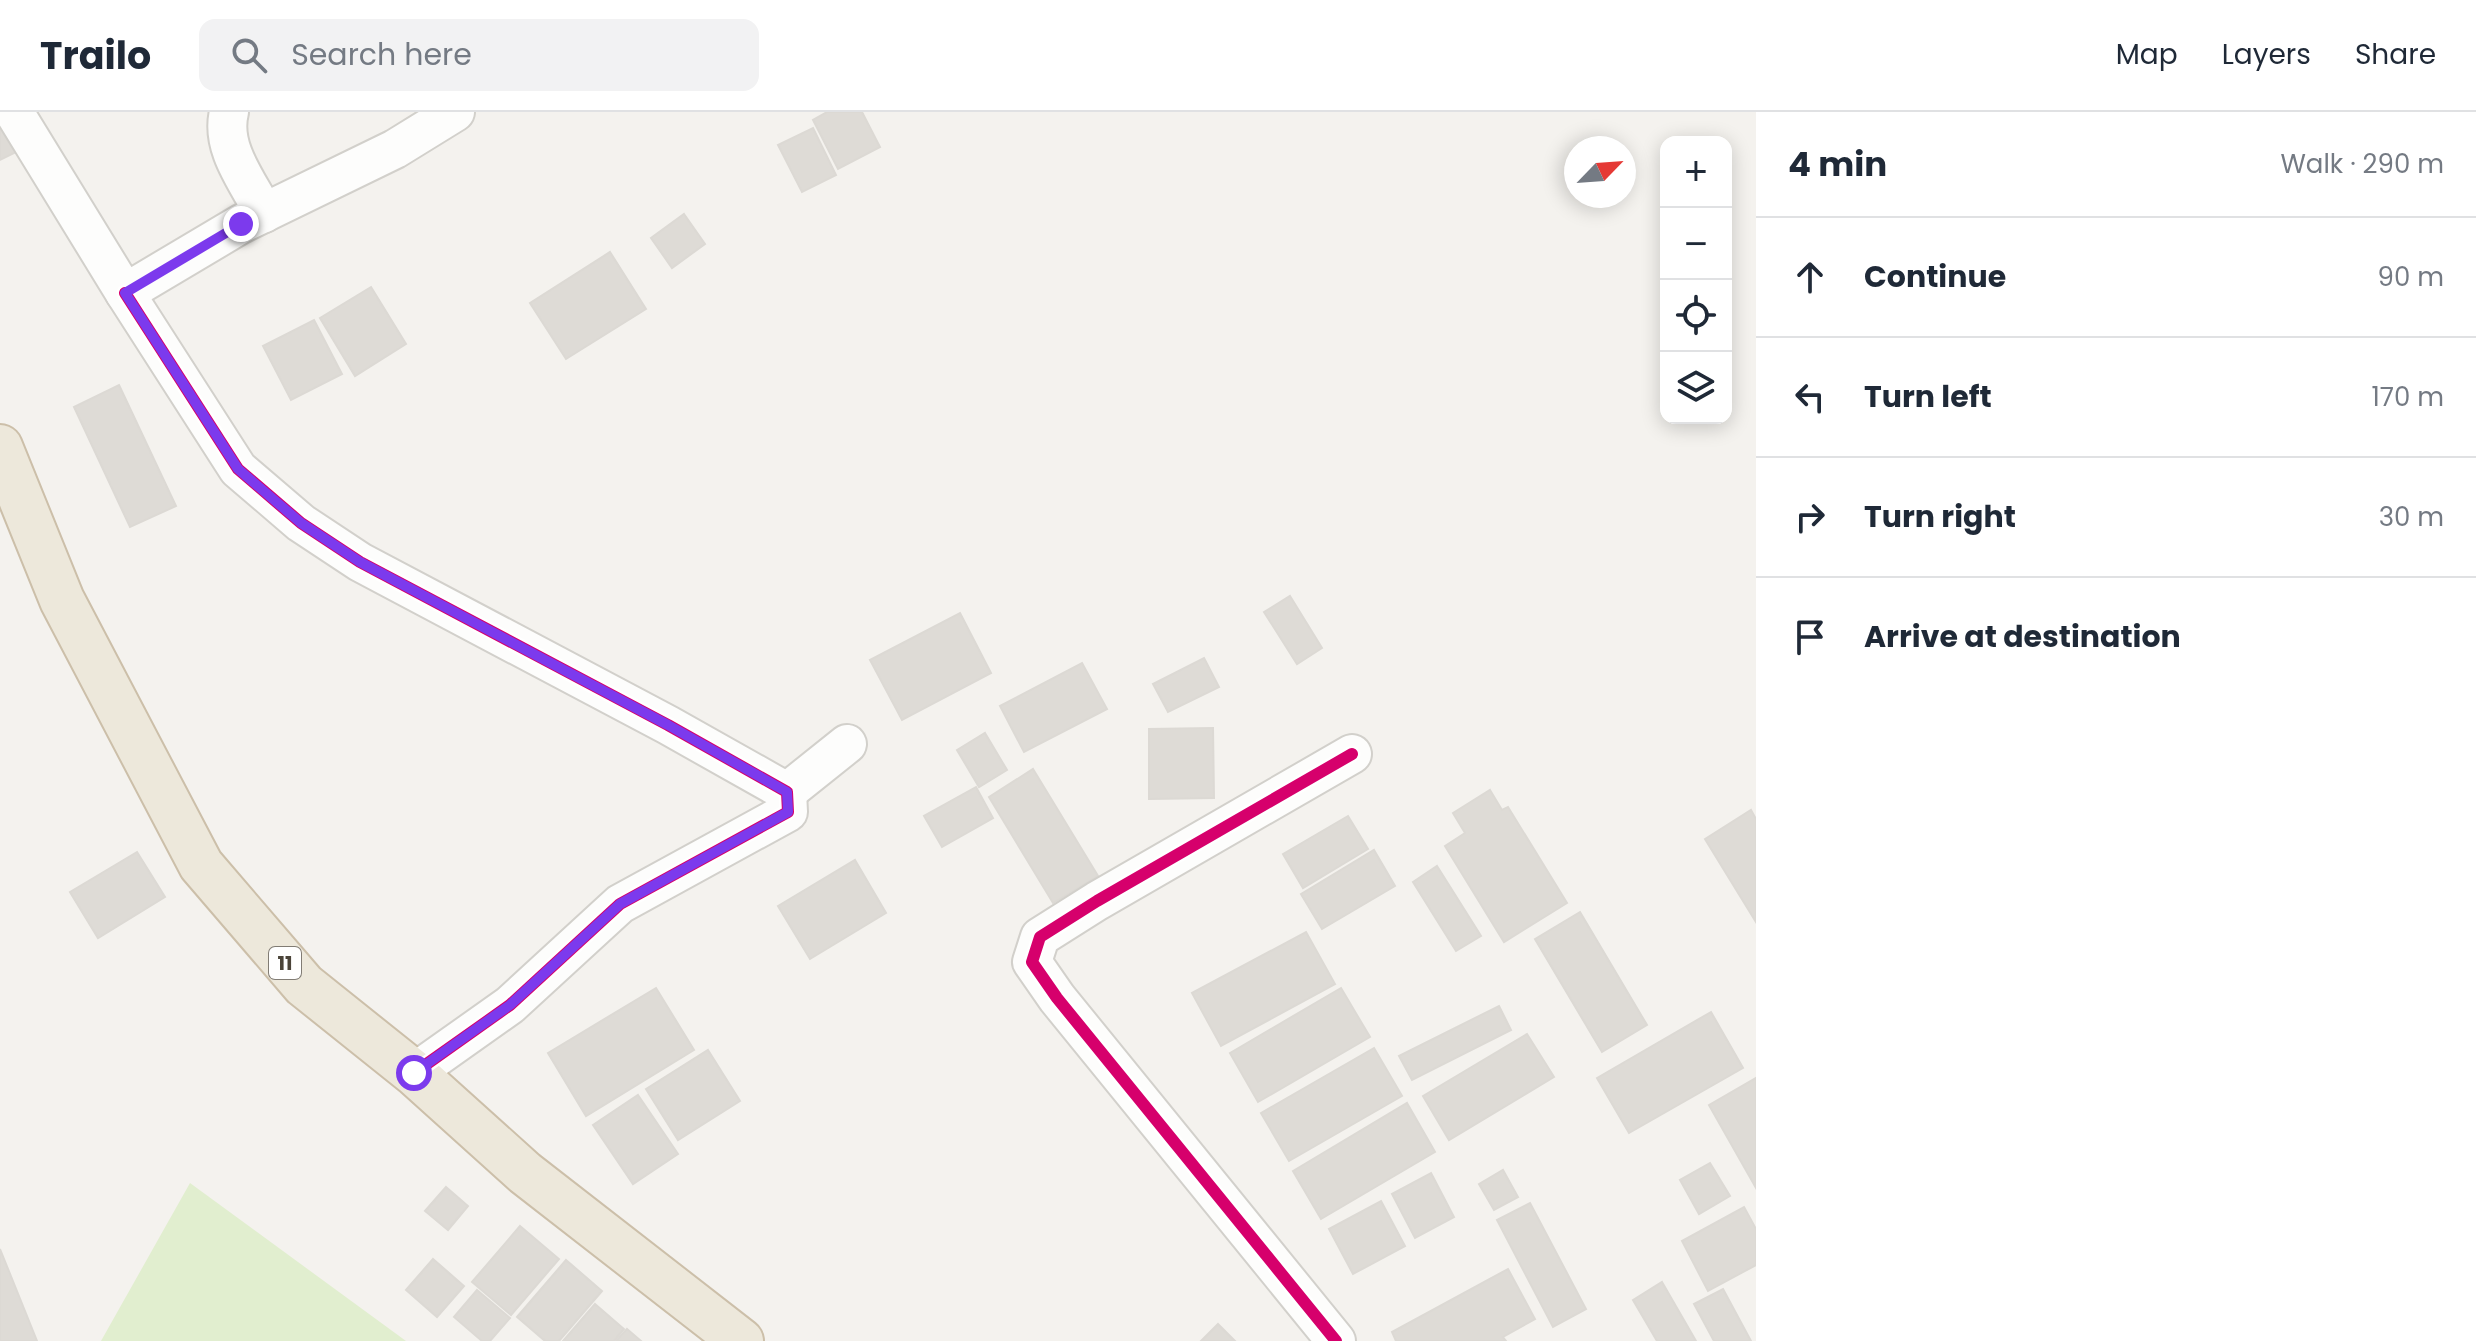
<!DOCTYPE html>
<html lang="en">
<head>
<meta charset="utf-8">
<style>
  body { margin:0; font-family:Poppins,sans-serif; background:#f2f2f3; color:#1f2937 }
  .controls { position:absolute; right:24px; top:24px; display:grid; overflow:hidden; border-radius:16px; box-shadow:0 4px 20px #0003 }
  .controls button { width:72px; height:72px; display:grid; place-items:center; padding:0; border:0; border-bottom:2px solid #e0e1e3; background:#fff; color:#1f2937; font:40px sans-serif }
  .compass { position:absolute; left:1564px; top:24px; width:72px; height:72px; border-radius:50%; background:#fff; box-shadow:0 4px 20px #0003; rotate:65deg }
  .stop { position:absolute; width:24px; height:24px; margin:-18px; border:6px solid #7c3aed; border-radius:50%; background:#fff }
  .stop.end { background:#7c3aed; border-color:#fff; box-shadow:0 2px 8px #0008 }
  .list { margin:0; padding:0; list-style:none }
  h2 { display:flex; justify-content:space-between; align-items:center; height:104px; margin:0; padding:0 32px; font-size:34px }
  h2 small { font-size:26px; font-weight:400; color:#747a83 }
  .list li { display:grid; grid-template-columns:52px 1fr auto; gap:24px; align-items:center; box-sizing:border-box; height:120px; padding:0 32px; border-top:2px solid #e0e1e3 }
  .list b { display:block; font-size:30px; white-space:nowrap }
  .list em { font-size:26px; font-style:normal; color:#747a83 }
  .icon { flex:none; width:44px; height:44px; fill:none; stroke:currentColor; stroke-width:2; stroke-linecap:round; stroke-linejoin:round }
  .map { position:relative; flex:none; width:1756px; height:1229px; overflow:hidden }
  header { display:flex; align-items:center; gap:48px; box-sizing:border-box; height:112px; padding:0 40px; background:#fff; border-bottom:2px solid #e0e1e3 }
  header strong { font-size:38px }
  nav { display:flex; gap:44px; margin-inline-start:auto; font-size:28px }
  .search { width:560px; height:72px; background:#f2f2f3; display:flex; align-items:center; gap:20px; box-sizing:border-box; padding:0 28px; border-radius:16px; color:#747a83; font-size:30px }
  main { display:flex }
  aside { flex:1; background:#fff }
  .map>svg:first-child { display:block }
</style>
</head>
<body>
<header>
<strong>Trailo</strong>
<div class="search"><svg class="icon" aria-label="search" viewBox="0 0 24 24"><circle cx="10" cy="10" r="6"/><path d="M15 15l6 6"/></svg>Search here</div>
<nav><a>Map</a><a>Layers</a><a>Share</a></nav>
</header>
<main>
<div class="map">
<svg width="1756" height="1229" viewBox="0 0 1756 1229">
  <rect width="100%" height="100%" fill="#f4f2ee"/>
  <polygon fill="#e1eecf" points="190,1071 406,1229 101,1229"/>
  <g fill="#dedbd6" stroke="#dcd9d4" stroke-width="2">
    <polygon points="827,0 862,0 880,35 838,57 813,8"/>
    <polygon points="0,3 16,40 0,48"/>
    <polygon points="813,16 836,63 802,80 778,33"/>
    <polygon points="684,102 705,132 672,156 651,126"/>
    <polygon points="610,140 646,197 566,247 530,191"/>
    <polygon points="371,175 406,232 355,264 320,206"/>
    <polygon points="314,208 342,262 291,288 263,234"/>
    <polygon points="119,273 176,394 130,415 74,295"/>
    <polygon points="1290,484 1322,536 1297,552 1264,500"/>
    <polygon points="960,501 991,561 902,608 870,548"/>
    <polygon points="1204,546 1219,575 1168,600 1153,572"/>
    <polygon points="1082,551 1107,597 1024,640 1000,594"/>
    <polygon points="1213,616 1214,686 1149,687 1149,617"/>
    <polygon points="985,621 1007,658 979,675 957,638"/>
    <polygon points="1033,657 1098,764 1053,791 989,685"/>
    <polygon points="976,675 993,706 942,735 924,704"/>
    <polygon points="1490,678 1502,698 1508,695 1567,791 1504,830 1445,734 1465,721 1453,701"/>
    <polygon points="1751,698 1756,707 1756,810 1705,727"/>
    <polygon points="1348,704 1368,737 1303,776 1283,742"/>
    <polygon points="1374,738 1395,774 1322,817 1301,782"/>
    <polygon points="137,740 165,785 98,826 70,780"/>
    <polygon points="855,748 886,801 810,847 778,794"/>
    <polygon points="1437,754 1481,824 1456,839 1413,770"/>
    <polygon points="1580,800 1647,913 1602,940 1535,827"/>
    <polygon points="1306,820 1335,872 1221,934 1192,881"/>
    <polygon points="656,876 694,938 586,1004 548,941"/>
    <polygon points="1341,876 1370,925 1258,990 1230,941"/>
    <polygon points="1499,894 1511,918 1412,968 1399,944"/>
    <polygon points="1711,900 1743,956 1629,1021 1597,966"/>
    <polygon points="1527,922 1554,965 1449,1028 1423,984"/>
    <polygon points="1374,936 1402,984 1289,1049 1261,1001"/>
    <polygon points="708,938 740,989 678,1028 646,977"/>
    <polygon points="1756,966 1756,1076 1709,993"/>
    <polygon points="638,983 678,1042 633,1072 593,1013"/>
    <polygon points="1407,991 1435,1040 1321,1107 1293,1059"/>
    <polygon points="1710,1051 1730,1084 1699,1102 1680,1068"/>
    <polygon points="1503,1058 1518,1085 1494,1098 1479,1072"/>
    <polygon points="1431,1061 1454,1105 1415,1126 1392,1082"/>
    <polygon points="446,1075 468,1094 448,1118 425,1099"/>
    <polygon points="1381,1089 1405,1134 1353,1162 1329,1117"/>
    <polygon points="1530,1091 1586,1197 1553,1215 1497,1108"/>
    <polygon points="1744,1095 1756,1117 1756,1153 1708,1179 1682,1129"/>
    <polygon points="520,1114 559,1147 511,1203 472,1170"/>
    <polygon points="0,1137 37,1229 0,1229"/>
    <polygon points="433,1147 464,1174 437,1205 406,1178"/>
    <polygon points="566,1148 602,1179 559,1229 545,1229 517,1205"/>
    <polygon points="1508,1157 1535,1207 1503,1225 1506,1229 1396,1229 1392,1220"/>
    <polygon points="1662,1170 1696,1229 1657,1229 1633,1188"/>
    <polygon points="1723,1177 1751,1229 1714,1229 1694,1192"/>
    <polygon points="477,1178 510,1206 490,1229 482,1229 454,1205"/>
    <polygon points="595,1192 624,1217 614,1229 563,1229"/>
    <polygon points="1218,1212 1235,1229 1201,1229"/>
    <polygon points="627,1217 641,1229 616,1229"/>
  </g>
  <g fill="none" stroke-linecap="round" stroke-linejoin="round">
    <defs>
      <g id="street">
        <polyline points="14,0 125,181 241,112 395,37 455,0"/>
        <path d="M229 0C220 36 248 70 264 101"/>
        <polyline points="125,181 238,357 301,411 360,450 668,613 787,680"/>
        <polyline points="787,680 847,632"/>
        <polyline points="414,961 510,893 620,792 788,700 787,680"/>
        <polyline points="1336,1229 1057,886 1032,850 1040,825 1097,789 1352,642"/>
      </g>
      <polyline id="highway" points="0,335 62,488 201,753 304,873 414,961 525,1061 741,1229"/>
    </defs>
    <use href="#street" stroke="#d2d0cb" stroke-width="42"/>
    <use href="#highway" stroke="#ccbfa9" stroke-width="48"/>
    <use href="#street" stroke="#fdfdfc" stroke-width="38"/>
    <use href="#highway" stroke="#ede8db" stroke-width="44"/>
    <defs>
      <g id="cycleway">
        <polyline points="125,181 238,357 301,411 360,450 668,613 787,680 788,700 620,792 510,893 414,961"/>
        <polyline points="1336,1229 1057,886 1032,850 1040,825 1097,789 1352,642"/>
      </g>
    </defs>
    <use href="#cycleway" stroke="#fff" stroke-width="17"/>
    <use href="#cycleway" stroke="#d6006c" stroke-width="12"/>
  </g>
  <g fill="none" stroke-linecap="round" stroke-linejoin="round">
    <polyline stroke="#7c3aed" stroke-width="10" points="241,112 125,181 238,357 301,411 360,450 668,613 787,680 788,700 620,792 510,893 414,961"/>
  </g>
  <g text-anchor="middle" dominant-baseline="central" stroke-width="7" stroke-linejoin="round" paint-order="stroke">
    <rect fill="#fff" stroke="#817c74" stroke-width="2" x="269" y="835" width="32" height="32" rx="6"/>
    <g font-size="20" font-weight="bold" fill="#4b4439">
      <text x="285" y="851">11</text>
    </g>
  </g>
</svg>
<div class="controls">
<button>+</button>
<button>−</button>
<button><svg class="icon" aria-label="locate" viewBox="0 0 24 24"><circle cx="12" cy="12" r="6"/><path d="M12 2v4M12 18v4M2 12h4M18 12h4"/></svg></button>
<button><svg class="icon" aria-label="layers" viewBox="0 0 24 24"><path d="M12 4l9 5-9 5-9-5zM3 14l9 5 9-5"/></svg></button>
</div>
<svg class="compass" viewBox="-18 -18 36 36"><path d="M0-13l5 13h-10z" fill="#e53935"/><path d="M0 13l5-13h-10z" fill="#747a83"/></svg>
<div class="stop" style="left:414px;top:961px"></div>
<div class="stop end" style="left:241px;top:112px"></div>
</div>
<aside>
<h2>4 min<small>Walk · 290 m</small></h2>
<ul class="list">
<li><svg class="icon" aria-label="ahead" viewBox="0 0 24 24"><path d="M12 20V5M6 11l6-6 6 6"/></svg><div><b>Continue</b></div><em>90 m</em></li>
<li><svg class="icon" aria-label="left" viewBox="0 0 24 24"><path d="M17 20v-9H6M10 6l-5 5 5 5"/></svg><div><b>Turn left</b></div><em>170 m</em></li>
<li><svg class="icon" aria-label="right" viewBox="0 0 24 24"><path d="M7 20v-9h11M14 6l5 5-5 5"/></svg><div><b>Turn right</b></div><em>30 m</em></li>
<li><svg class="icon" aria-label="arrive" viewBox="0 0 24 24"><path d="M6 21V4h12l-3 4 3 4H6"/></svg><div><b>Arrive at destination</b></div></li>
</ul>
</aside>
</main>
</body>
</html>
